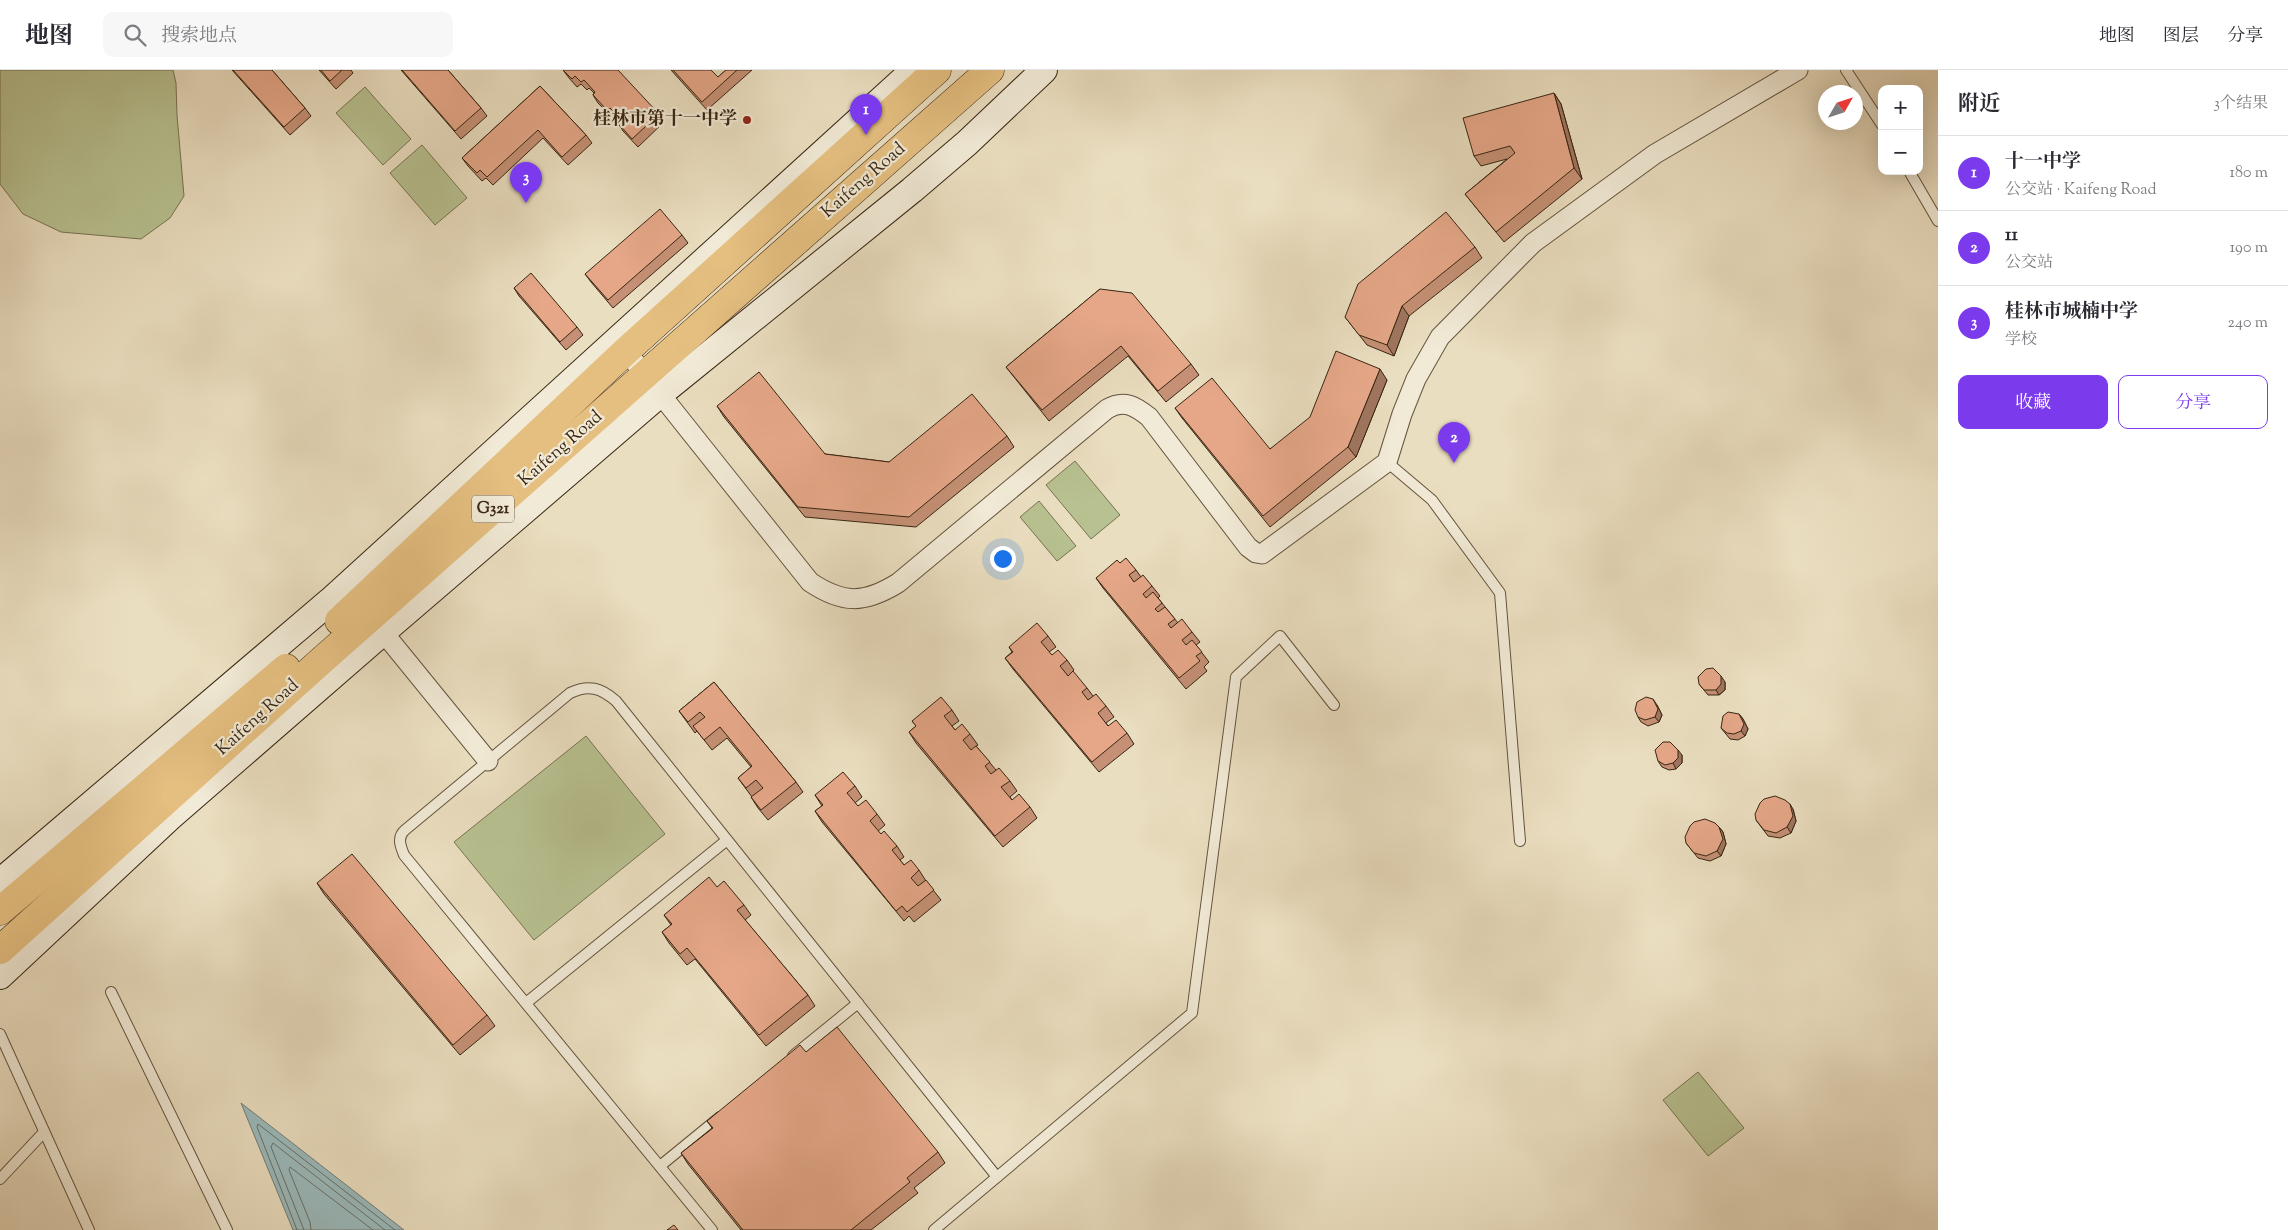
<!DOCTYPE html>
<html lang="zh">
<head>
<meta charset="utf-8">
<style>
  body { margin:0; font-family:"Sorts Mill Goudy","Noto Serif SC",serif; background:#f7f7f7; color:#2b2b33 }
  .controls { position:absolute; right:15px; top:15px; display:grid; overflow:hidden; border-radius:10px; box-shadow:0 5px 20px #0002 }
  .controls button { width:45px; height:45px; display:grid; place-items:center; padding:0; border:0; border-bottom:1px solid #e1e1e2; background:#fff; color:#2b2b33; font:25px sans-serif }
  .compass { position:absolute; left:1818px; top:15px; width:45px; height:45px; border-radius:50%; background:#fff; box-shadow:0 5px 20px #0002; rotate:51deg }
  .you { position:absolute; left:1002px; top:488px; width:18px; height:18px; margin:-12px; border:4px solid #fff; border-radius:50%; background:#1a73e8; box-shadow:0 0 0 8px #1a73e833 }
  .badge { display:grid; place-items:center; width:32px; height:32px; border-radius:50%; background:#7c3aed; color:#fff; font-size:16px; font-weight:700 }
  .pin { position:absolute; translate:-50% -41px; filter:drop-shadow(0 1px 2px #0008) }
  .pin::after { content:''; position:absolute; top:26px; width:18px; height:15px; background:inherit; clip-path:polygon(0 0,100% 0,50% 100%) }
  .list { margin:0; padding:0; list-style:none }
  h2 { display:flex; justify-content:space-between; align-items:center; height:65px; margin:0; padding:0 20px; font-size:21px }
  h2 small { font-size:16px; font-weight:400; color:#7c7c81 }
  .list li { display:grid; grid-template-columns:32px 1fr auto; gap:15px; align-items:center; box-sizing:border-box; height:75px; padding:0 20px; border-top:1px solid #e1e1e2 }
  .list b { display:block; font-size:19px; white-space:nowrap }
  .list p { margin:0; font-size:16px; white-space:nowrap; color:#7c7c81 }
  .list em { font-size:16px; font-style:normal; color:#7c7c81 }
  .actions { display:flex; gap:10px; padding:15px 20px }
  .actions a { flex:1; padding:11px 0; border:1px solid #7c3aed; border-radius:10px; text-align:center; font-size:18px; color:#7c3aed }
  .actions .main { background:#7c3aed; color:#fff }
  .icon { flex:none; width:28px; height:28px; fill:none; stroke:currentColor; stroke-width:2; stroke-linecap:round; stroke-linejoin:round }
  .map { position:relative; flex:none; width:1938px; height:1160px; overflow:hidden }
  header { display:flex; align-items:center; gap:30px; box-sizing:border-box; height:70px; padding:0 25px; background:#fff; border-bottom:1px solid #e1e1e2 }
  header strong { font-size:24px }
  nav { display:flex; gap:28px; margin-inline-start:auto; font-size:18px }
  .search { width:350px; height:45px; background:#f7f7f7; display:flex; align-items:center; gap:12px; box-sizing:border-box; padding:0 18px; border-radius:10px; color:#7c7c81; font-size:19px }
  main { display:flex }
  aside { flex:1; background:#fff }
  .map>svg:first-child { display:block }
</style>
</head>
<body>
<header>
<strong>地图</strong>
<div class="search"><svg class="icon" aria-label="search" viewBox="0 0 24 24"><circle cx="10" cy="10" r="6"/><path d="M15 15l6 6"/></svg>搜索地点</div>
<nav><a>地图</a><a>图层</a><a>分享</a></nav>
</header>
<main>
<div class="map">
<svg width="1938" height="1160" viewBox="0 0 1938 1160">
  <rect width="100%" height="100%" fill="#eadec0"/>
  <filter id="stains"><feTurbulence type="fractalNoise" baseFrequency=".004" numOctaves="4"/><feColorMatrix values="0 0 0 0 .2 0 0 0 0 .09 0 0 0 0 .02 0 0 0 .5 -.17"/></filter>
  <radialGradient id="worn" r=".72"><stop offset=".6" stop-color="#630" stop-opacity="0"/><stop offset="1" stop-color="#630" stop-opacity=".3"/></radialGradient>
  <g fill="#b8c191" stroke="#787352">
    <polygon points="0,0 173,0 176,13 177,45 184,126 170,148 141,169 61,162 23,144 0,114"/>
    <polygon points="365,17 411,69 383,95 336,43"/>
    <polygon points="422,75 467,128 435,155 390,103"/>
    <polygon points="1075,391 1120,445 1091,469 1046,415"/>
    <polygon points="1039,431 1076,476 1057,491 1020,447"/>
    <polygon points="586,666 665,764 534,870 454,772"/>
    <polygon points="1698,1002 1744,1058 1708,1086 1663,1030"/>
  </g>
  <polygon fill="#9bbabc" stroke="#737e78" points="241,1033 404,1160 293,1160"/>
  <g fill="none" stroke-linecap="round" stroke-linejoin="round">
    <g stroke="#6a7067" stroke-width="1">
      <polyline points="297,1160 257,1057 258,1054 395,1160"/>
      <polyline points="304,1160 271,1077 273,1073 385,1160"/>
      <polyline points="311,1160 310,1152 289,1100 290,1097 373,1160"/>
    </g>
    <defs>
      <g id="lane">
        <polyline points="1846,0 1882,55"/>
        <polyline points="1909,101 1938,151"/>
        <polyline points="1387,392 1432,430 1500,523 1520,771"/>
        <polyline points="111,922 227,1160"/>
        <polyline points="526,933 727,770"/>
        <polyline points="0,964 89,1160"/>
        <polyline points="793,986 858,933"/>
        <polyline points="660,1096 720,1047"/>
        <polyline points="0,1109 44,1062"/>
        <path d="M712 1160 404 785C400 775 397 767 405 760L570 623C589 614 601 618 616 631L997 1107"/>
        <polyline points="934,1160 1192,943 1236,607 1280,566 1334,635"/>
      </g>
      <g id="street">
        <path d="M626 281 810 512C843 534 864 534 898 513L1107 339C1124 329 1135 336 1149 347L1248 477 1256 483 1262 484 1387 392 1402 344 1416 309 1440 267 1533 173 1655 84 1798 0"/>
        <polyline points="383,562 488,691"/>
      </g>
      <g id="secondary">
        <polyline points="0,812 330,531 914,0"/>
        <polyline points="0,906 169,748 383,562 660,324 912,120 967,73 1044,0"/>
      </g>
      <g id="highway">
        <polyline points="339,551 626,281 937,0"/>
        <polyline points="0,841 286,598"/>
        <polyline points="0,880 321,591 990,0"/>
      </g>
    </defs>
    <use href="#lane" stroke="#64533e" stroke-width="12"/>
    <use href="#street" stroke="#64533e" stroke-width="21"/>
    <use href="#secondary" stroke="#382512" stroke-width="28"/>
    <use href="#highway" stroke="#382512" stroke-width="29"/>
    <use href="#lane" stroke="#f1ead6" stroke-width="10"/>
    <use href="#street" stroke="#f1ead6" stroke-width="19"/>
    <use href="#secondary" stroke="#f1ead6" stroke-width="26"/>
    <use href="#highway" stroke="#e5bf80" stroke-width="28"/>
  </g>
  <g fill="#c59075" stroke="#382512">
    <polygon points="232,0 272,0 305,38 311,46 290,65"/>
    <polygon points="319,0 351,0 353,3 336,19"/>
    <polygon points="401,0 448,0 481,38 487,46 461,69"/>
    <polygon points="563,0 659,44 664,52 638,77 623,61 618,53 620,51 615,46 613,48 598,33 593,25 594,23 589,18 587,20 581,14 577,17 569,8"/>
    <polygon points="671,0 711,0 718,7 726,0 752,0 707,40"/>
    <polygon points="540,16 586,65 592,73 568,95 543,68 493,115 486,108 482,111 468,96 462,88"/>
    <polygon points="1554,23 1561,34 1582,109 1504,172 1473,134 1465,124 1507,89 1481,96 1474,86"/>
    <polygon points="682,165 688,173 613,238 591,212 585,204"/>
    <polygon points="1475,177 1482,188 1409,246 1394,286 1367,275 1345,247"/>
    <polygon points="514,218 577,257 583,265 566,280 519,226"/>
    <polygon points="1100,219 1191,294 1199,305 1166,332 1128,286 1049,351 1014,307 1006,297"/>
    <polygon points="1387,310 1356,387 1270,457 1182,348 1175,338 1270,379"/>
    <polygon points="717,336 825,384 889,392 1007,366 1014,377 916,457 805,447 724,347"/>
    <polygon points="1120,493 1136,500 1141,507 1152,516 1160,526 1158,528 1178,553 1192,562 1200,572 1196,575 1209,592 1204,597 1207,601 1186,619 1103,518 1096,508"/>
    <polygon points="1048,566 1056,577 1049,582 1052,585 1067,590 1074,600 1068,606 1087,618 1093,626 1106,636 1114,647 1106,653 1108,656 1127,663 1134,674 1099,702 1013,599 1005,588 1012,582 1009,577"/>
    <polygon points="714,612 796,712 803,722 768,750 758,738 751,727 752,727 738,708 751,697 727,668 712,680 697,661 695,663 679,641"/>
    <polygon points="1725,612 1725,620 1719,625 1708,625 1699,614"/>
    <polygon points="1657,635 1662,645 1659,652 1648,656 1641,652 1638,647"/>
    <polygon points="952,640 959,651 952,656 955,660 970,664 978,675 976,676 996,700 1010,711 1017,721 1010,727 1012,730 1030,737 1037,748 1003,777 916,673 909,662 916,656 912,651"/>
    <polygon points="1739,644 1743,649 1748,659 1745,666 1738,670 1730,669 1721,658"/>
    <polygon points="1682,685 1682,693 1676,699 1669,700 1662,697 1658,691"/>
    <polygon points="855,716 862,727 855,733 858,736 877,744 885,755 878,761 881,764 897,776 904,787 900,790 904,795 919,800 926,811 941,830 914,852 909,846 904,851 822,752 815,741 822,736 815,725"/>
    <polygon points="1793,739 1796,751 1791,763 1780,768 1768,766 1756,750"/>
    <polygon points="1719,757 1723,762 1726,774 1721,786 1710,791 1698,788 1686,773"/>
    <polygon points="317,813 487,945 495,956 460,985 324,824"/>
    <polygon points="717,817 744,835 751,845 745,850 808,925 815,936 766,976 695,889 687,895 669,873 662,862 671,855 664,845"/>
    <polygon points="806,982 938,1082 945,1093 914,1118 918,1123 871,1160 741,1160 688,1094 681,1083 712,1058 707,1051"/>
  </g>
  <g fill="#a0755f" stroke="#382512">
    <polygon points="1554,23 1561,34 1582,109 1574,98"/>
    <polygon points="1402,236 1409,246 1394,286 1387,275"/>
    <polygon points="1380,299 1387,310 1356,387 1348,377"/>
    <polygon points="1721,606 1725,612 1725,620 1719,625 1716,620"/>
    <polygon points="1653,629 1657,635 1662,645 1659,652 1655,647"/>
    <polygon points="1739,644 1743,649 1748,659 1745,666 1741,661"/>
    <polygon points="1678,680 1682,685 1682,693 1676,699 1673,693"/>
    <polygon points="1790,734 1793,739 1796,751 1791,763 1787,757"/>
    <polygon points="1719,757 1723,762 1726,774 1721,786 1717,781"/>
  </g>
  <g fill="#e5a788" stroke="#382512">
    <polygon points="233,0 272,0 305,38 284,57"/>
    <polygon points="321,0 342,0 330,11"/>
    <polygon points="402,0 448,0 481,38 455,61"/>
    <polygon points="563,0 618,0 659,44 632,69 618,53 621,50 610,38 607,40 593,25 595,22 584,10 581,12 575,6 572,9"/>
    <polygon points="673,0 711,0 718,7 726,0 737,0 702,32"/>
    <polygon points="540,16 586,65 562,87 538,60 487,107 480,100 477,103 462,88"/>
    <polygon points="1554,23 1574,98 1496,162 1465,124 1515,83 1510,76 1474,86 1463,48"/>
    <polygon points="660,139 682,165 608,230 585,204"/>
    <polygon points="1446,142 1475,177 1402,236 1387,275 1359,265 1345,247 1358,214"/>
    <polygon points="531,203 577,257 560,272 514,218"/>
    <polygon points="1100,219 1132,223 1191,294 1158,321 1121,276 1042,340 1006,297"/>
    <polygon points="1336,281 1380,299 1348,377 1263,446 1175,338 1212,308 1270,379 1310,347"/>
    <polygon points="759,302 825,384 889,392 972,324 1007,366 909,447 798,437 717,336"/>
    <polygon points="1126,488 1136,500 1129,505 1134,512 1143,505 1152,516 1143,524 1146,528 1153,522 1162,533 1155,539 1158,542 1165,537 1175,549 1168,554 1171,558 1182,549 1192,562 1182,570 1186,575 1192,570 1202,582 1196,586 1200,591 1179,608 1096,508 1117,490 1120,493"/>
    <polygon points="1037,553 1048,566 1041,572 1052,585 1058,580 1067,590 1060,596 1068,606 1073,601 1087,618 1082,622 1088,630 1096,624 1106,636 1098,643 1108,656 1116,650 1127,663 1092,692 1005,588 1013,582 1009,577"/>
    <polygon points="1713,598 1721,606 1721,614 1716,620 1704,620 1699,614 1698,607 1706,599"/>
    <polygon points="714,612 796,712 761,740 751,727 763,718 756,710 746,718 738,708 752,696 720,657 704,670 693,656 705,647 700,642 688,652 679,641"/>
    <polygon points="941,627 952,640 944,646 955,660 962,654 970,664 963,670 971,680 976,676 990,692 985,696 991,704 999,698 1010,711 1001,717 1012,730 1019,724 1030,737 995,766 909,662 916,656 912,651"/>
    <polygon points="1646,627 1653,629 1658,639 1655,647 1645,650 1638,647 1635,640 1637,632"/>
    <polygon points="1728,642 1739,644 1744,654 1741,661 1734,664 1727,663 1721,658 1723,646"/>
    <polygon points="1663,672 1670,672 1678,680 1678,688 1673,693 1665,695 1658,691 1655,680"/>
    <polygon points="843,702 855,716 847,723 858,736 866,730 877,744 870,751 881,764 884,761 897,776 892,780 904,795 911,790 919,800 911,808 918,816 926,810 934,820 907,842 902,836 896,841 815,741 823,735 815,725"/>
    <polygon points="1775,726 1785,730 1790,734 1793,746 1787,757 1776,763 1764,760 1756,750 1755,744 1760,733 1764,729"/>
    <polygon points="1705,749 1715,753 1719,757 1723,769 1717,781 1706,786 1694,783 1686,773 1685,767 1690,756 1694,752"/>
    <polygon points="352,784 487,945 453,975 317,813"/>
    <polygon points="709,807 717,817 724,811 744,835 737,840 808,925 759,965 687,878 680,884 662,862 672,854 664,845"/>
    <polygon points="837,957 938,1082 907,1108 910,1112 851,1160 743,1160 681,1083 713,1058 707,1051 800,975 806,982"/>
    <polygon points="674,1155 678,1160 667,1160"/>
  </g>
  <circle fill="#8f2418" stroke="#f1ead6" stroke-width="2" cx="747" cy="50" r="5"/>
  <g text-anchor="middle" dominant-baseline="central" stroke-width="4.5" stroke-linejoin="round" paint-order="stroke">
    <rect fill="#f1ead6" stroke="#70604d" stroke-width="1" x="472" y="425.5" width="42" height="27" rx="4"/>
    <g font-size="16" font-weight="bold" fill="#382512">
      <text x="493" y="439">G321</text>
    </g>
    <g font-size="18" font-weight="bold" fill="#382512" stroke="#f1ead6" text-anchor="end">
      <text x="737" y="50">桂林市第十一中学</text>
    </g>
    <g font-size="18" fill="#382512" stroke="#f1ead6">
      <text transform="translate(864 111) rotate(-41)">Kaifeng Road</text>
      <text transform="translate(561 379) rotate(-41)">Kaifeng Road</text>
      <text transform="translate(258 648) rotate(-42)">Kaifeng Road</text>
    </g>
  </g>
  <rect width="100%" height="100%" filter="url(#stains)"/>
  <rect width="100%" height="100%" fill="url(#worn)"/>
</svg>
<div class="controls">
<button>+</button>
<button>−</button>
</div>
<svg class="compass" viewBox="-18 -18 36 36"><path d="M0-13l5 13h-10z" fill="#e53935"/><path d="M0 13l5-13h-10z" fill="#7c7c81"/></svg>
<div class="you"></div>
<div class="pin badge" style="left:866px;top:65px">1</div>
<div class="pin badge" style="left:1454px;top:393px">2</div>
<div class="pin badge" style="left:526px;top:133px">3</div>
</div>
<aside>
<h2>附近<small>3个结果</small></h2>
<ul class="list">
<li><span class="badge">1</span><div><b>十一中学</b><p>公交站 · Kaifeng Road</p></div><em>180 m</em></li>
<li><span class="badge">2</span><div><b>11</b><p>公交站</p></div><em>190 m</em></li>
<li><span class="badge">3</span><div><b>桂林市城楠中学</b><p>学校</p></div><em>240 m</em></li>
</ul>
<div class="actions"><a class="main">收藏</a><a>分享</a></div>
</aside>
</main>
</body>
</html>
